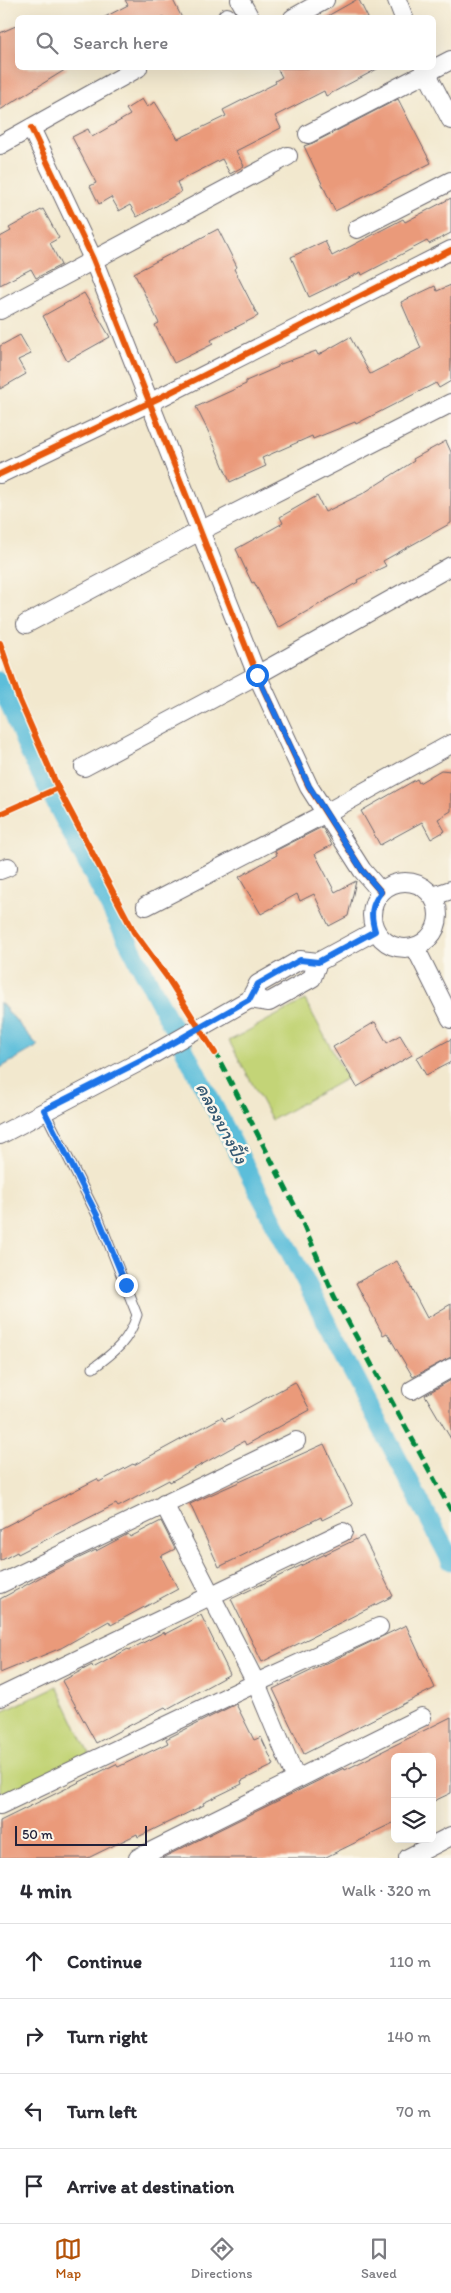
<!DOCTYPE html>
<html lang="en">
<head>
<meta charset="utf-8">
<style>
  body { margin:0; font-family:Itim,"Playpen Sans Thai",sans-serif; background:#f2f2f3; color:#2b2b33 }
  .controls { position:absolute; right:15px; bottom:15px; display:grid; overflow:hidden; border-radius:8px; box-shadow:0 5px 20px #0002 }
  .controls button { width:45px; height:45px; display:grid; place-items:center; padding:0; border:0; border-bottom:1px solid #e1e1e2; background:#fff; color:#2b2b33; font:25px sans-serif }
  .scale { position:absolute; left:15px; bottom:12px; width:132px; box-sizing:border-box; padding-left:5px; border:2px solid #22223b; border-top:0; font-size:14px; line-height:18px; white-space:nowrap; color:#22223b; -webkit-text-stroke:4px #fbf7ec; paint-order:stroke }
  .stop { position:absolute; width:15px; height:15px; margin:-11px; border:4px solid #1a73e8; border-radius:50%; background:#fff }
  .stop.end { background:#1a73e8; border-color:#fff; box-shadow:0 1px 5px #0008 }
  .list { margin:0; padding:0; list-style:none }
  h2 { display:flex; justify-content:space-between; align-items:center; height:65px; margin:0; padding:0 20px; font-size:21px }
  h2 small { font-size:16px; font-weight:400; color:#7c7c81 }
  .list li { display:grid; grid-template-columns:32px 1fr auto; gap:15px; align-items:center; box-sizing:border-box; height:75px; padding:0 20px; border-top:1px solid #e1e1e2 }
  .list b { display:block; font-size:19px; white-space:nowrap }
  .list em { font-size:16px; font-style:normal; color:#7c7c81 }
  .icon { flex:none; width:28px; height:28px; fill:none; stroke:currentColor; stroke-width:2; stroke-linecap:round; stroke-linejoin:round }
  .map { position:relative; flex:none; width:451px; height:1858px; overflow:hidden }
  .search { position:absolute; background:#fff; box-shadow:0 5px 20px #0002; left:15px; right:15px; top:15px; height:55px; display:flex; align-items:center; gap:12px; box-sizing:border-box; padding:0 18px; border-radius:8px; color:#7c7c81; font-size:19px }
  .sheet { height:365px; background:#fff }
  nav { display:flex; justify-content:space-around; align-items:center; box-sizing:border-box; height:70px; border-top:1px solid #e1e1e2; background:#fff; font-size:14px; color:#7c7c81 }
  nav a { display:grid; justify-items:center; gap:2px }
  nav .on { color:#b45309 }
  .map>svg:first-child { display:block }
</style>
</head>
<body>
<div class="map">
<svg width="451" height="1858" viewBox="0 0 451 1858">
  <rect width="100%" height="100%" fill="#fbf7ec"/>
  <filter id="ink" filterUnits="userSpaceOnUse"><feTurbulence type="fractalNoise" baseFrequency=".02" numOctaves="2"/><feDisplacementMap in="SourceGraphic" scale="10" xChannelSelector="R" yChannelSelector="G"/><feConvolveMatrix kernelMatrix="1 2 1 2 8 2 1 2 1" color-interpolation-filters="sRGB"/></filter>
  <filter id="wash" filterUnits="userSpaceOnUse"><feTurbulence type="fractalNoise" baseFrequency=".0096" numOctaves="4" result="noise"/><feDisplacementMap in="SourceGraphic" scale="20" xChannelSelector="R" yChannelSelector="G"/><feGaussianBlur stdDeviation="1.12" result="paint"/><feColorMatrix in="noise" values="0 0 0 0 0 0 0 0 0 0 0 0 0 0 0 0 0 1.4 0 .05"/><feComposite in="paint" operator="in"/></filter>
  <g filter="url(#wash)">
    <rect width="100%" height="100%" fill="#f2e8ce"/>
    <g fill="#c3d477" stroke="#727b59">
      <polygon points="305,1000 347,1078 272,1120 229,1041"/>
      <polygon points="57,1686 89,1754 0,1797 0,1713"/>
    </g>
    <polygon fill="#5cbeda" stroke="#3f708a" points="0,1002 38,1046 0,1068"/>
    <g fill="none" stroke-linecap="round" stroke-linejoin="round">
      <polyline stroke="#5cbeda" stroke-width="19" points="0,681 28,750 451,1561"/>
    </g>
    <g id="blocks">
      <g fill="#ea9a7a">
        <polygon points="125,0 173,0 182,18 103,18 128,5"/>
        <polygon points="356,0 359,0 368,18 324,18"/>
        <polygon points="18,25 18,68 68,68 0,110 0,33"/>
        <polygon points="277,68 379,68 326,96 324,91 275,116 281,128 236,151 244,166 230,174 222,159 177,182 181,192 137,217 130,205 119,211 111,197 99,204 90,186 96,183 72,137 88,129 92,137 130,115 126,109 142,99 147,107 155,102 178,139 226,116 223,110 276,83 275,81 282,77"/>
        <polygon points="398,99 431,163 335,211 304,146 313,143"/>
        <polygon points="451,198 451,233 429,244 427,241 362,275 361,272 309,297 291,257 325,241 332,256 403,219 405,222"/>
        <polygon points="43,209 59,238 50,243 61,265 36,278 31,269 0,285 0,237 11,231 9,228"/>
        <polygon points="218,229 237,267 234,269 258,316 211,340 213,344 174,363 155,325 159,323 134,273"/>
        <polygon points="451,285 451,381 439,388 436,383 356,424 355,422 313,439 312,436 262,458 266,466 230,482 210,435 196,407 246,384 246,381 278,367 278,365 316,351 318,355 350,337 370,374 421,348 401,302 435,286 437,291"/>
        <polygon points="84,293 110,337 67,361 43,316"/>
        <polygon points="20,335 31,354 18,360 26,374 0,389 0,346"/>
        <polygon points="446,441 451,452 451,523 383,561 386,566 357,580 358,582 278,628 254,582 252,583 236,549 283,523 280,517 317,496 325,512 362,494 414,461 413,459"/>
        <polygon points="441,770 451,771 451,811 438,819 445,831 431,839 422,822 380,845 361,811 417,779 419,783"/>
        <polygon points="322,827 332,845 315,854 335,892 356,881 348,916 329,926 314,894 300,901 297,894 261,914 239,877 277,855 275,851"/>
        <polygon points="375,1022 387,1043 400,1035 412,1055 357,1087 333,1047"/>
        <polygon points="451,1039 451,1062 426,1075 416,1058"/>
        <polygon points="397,1261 427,1318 451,1304 451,1357 413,1377 387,1333 383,1335 356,1283"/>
        <polygon points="451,1380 451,1439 425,1395"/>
        <polygon points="295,1382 310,1410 246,1445 244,1441 170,1482 169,1480 118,1507 116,1504 18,1554 17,1552 0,1561 0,1529 97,1479 99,1482 133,1464 134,1465 222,1417 224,1421"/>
        <polygon points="324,1444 353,1505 322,1520 321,1517 219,1567 190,1504"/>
        <polygon points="161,1521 175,1549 161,1556 178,1589 111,1625 109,1621 61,1648 0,1673 0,1599 52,1571 96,1550 96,1551 128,1534 130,1537"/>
        <polygon points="363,1536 393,1596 262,1662 231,1599"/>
        <polygon points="201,1615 230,1674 167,1709 165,1707 96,1743 62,1681 92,1665 93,1668 128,1649 129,1650 164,1632 165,1634"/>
        <polygon points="406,1625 435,1688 304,1754 273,1689"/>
        <polygon points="236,1704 254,1740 261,1737 274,1765 241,1781 242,1784 203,1803 204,1805 138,1837 137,1834 88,1858 0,1858 0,1821 116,1764 118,1767 168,1743 166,1739"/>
        <polygon points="451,1717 451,1793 432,1802 432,1757 395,1757 395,1822 370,1834 371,1835 324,1858 162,1858 344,1768 345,1770"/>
      </g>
    </g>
  </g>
  <g filter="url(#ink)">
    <use href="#blocks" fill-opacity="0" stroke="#6b676e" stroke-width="1"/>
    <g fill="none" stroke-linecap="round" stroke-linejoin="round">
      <defs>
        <path id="lane" d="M44 1110 99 1219 137 1315C129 1341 115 1352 93 1368"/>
        <g id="street">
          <polyline points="240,0 250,18"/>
          <polyline points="397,0 404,18"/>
          <polyline points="227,18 227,17"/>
          <polyline points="293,18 325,0"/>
          <polyline points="424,68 451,120"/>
          <polyline points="31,128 93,259 257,675 309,787 362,870 381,892"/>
          <polyline points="308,134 451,60"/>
          <polyline points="0,145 138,68"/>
          <polyline points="357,229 451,181"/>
          <polyline points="0,310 288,156"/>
          <polyline points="0,474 159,398 451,250"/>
          <polyline points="26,624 200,531 451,403"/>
          <polyline points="84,767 257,675 451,566"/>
          <polyline points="0,870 8,867"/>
          <circle cx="405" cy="915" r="33"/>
          <polyline points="433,896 451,890"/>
          <polyline points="146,906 326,813 451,744"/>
          <polyline points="415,947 451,1019"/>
          <polyline points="250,999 269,1002 312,978 318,962"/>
          <polyline points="0,1135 141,1061 250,999 258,984 300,960 318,962 375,931"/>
          <polyline points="412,1390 451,1368"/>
          <polyline points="164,1504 256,1683 296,1779"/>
          <polyline points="0,1584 296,1441"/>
          <polyline points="0,1697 343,1532"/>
          <polyline points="0,1805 256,1683 379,1627"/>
          <polyline points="138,1858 422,1717"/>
          <polyline points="408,1858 451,1836"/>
        </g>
      </defs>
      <use href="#lane" stroke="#6b676e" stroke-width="11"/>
      <use href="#street" stroke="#6b676e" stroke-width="20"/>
      <use href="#lane" stroke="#fff" stroke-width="9"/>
      <use href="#street" stroke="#fff" stroke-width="18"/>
      <polyline stroke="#00873e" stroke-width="5" stroke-dasharray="10 5" stroke-linecap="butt" points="214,1050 299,1214 334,1296 451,1510"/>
      <defs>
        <g id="cycleway">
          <polyline points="31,128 93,259 257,675 309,787 362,870 381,892"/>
          <polyline points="0,474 159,398 451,250"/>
          <polyline points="0,643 19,699 58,788 134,932 167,977 215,1053"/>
          <polyline points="0,814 58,788"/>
        </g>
      </defs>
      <use href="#cycleway" stroke="#fbf7ec" stroke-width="9"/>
      <use href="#cycleway" stroke="#e8590c" stroke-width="6"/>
    </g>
  </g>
  <g fill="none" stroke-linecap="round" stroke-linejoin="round" filter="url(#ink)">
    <path stroke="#1a73e8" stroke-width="6" d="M126 1285 99 1219 44 1110 141 1061 250 999 258 984 300 960 318 962 375 931C370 915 371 905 381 892L362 870 309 786 257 675"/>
  </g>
  <g text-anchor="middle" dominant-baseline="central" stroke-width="5" stroke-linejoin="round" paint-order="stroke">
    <g font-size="19" font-style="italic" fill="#365973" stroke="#fbf7ec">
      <text transform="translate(222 1123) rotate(62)">คลองบางปิ้ง</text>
    </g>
  </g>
</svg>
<div class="controls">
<button><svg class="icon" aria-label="locate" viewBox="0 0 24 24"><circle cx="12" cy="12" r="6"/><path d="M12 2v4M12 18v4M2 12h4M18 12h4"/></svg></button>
<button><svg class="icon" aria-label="layers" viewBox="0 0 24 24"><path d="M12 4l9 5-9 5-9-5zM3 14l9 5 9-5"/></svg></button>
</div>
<div class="scale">50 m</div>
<div class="stop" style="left:257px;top:675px"></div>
<div class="stop end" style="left:126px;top:1285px"></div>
<div class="search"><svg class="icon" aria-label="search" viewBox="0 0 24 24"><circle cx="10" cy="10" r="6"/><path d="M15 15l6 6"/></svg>Search here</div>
</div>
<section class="sheet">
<h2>4 min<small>Walk · 320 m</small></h2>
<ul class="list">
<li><svg class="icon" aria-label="ahead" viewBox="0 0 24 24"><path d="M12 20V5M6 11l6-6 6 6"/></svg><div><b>Continue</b></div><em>110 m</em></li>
<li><svg class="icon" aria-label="right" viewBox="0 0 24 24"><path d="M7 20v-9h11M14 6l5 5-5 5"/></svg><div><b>Turn right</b></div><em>140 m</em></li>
<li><svg class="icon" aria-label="left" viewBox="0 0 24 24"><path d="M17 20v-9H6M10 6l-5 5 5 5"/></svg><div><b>Turn left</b></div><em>70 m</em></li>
<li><svg class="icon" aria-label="arrive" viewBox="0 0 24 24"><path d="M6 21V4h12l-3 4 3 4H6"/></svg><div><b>Arrive at destination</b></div></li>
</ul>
</section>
<nav>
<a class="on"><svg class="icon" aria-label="map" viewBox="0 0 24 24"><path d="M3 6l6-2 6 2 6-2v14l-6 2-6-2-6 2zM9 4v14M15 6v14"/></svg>Map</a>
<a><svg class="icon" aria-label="directions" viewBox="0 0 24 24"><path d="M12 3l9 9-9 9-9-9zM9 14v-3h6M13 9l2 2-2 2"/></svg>Directions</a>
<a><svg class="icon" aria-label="saved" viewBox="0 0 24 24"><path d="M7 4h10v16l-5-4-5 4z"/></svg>Saved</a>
</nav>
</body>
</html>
